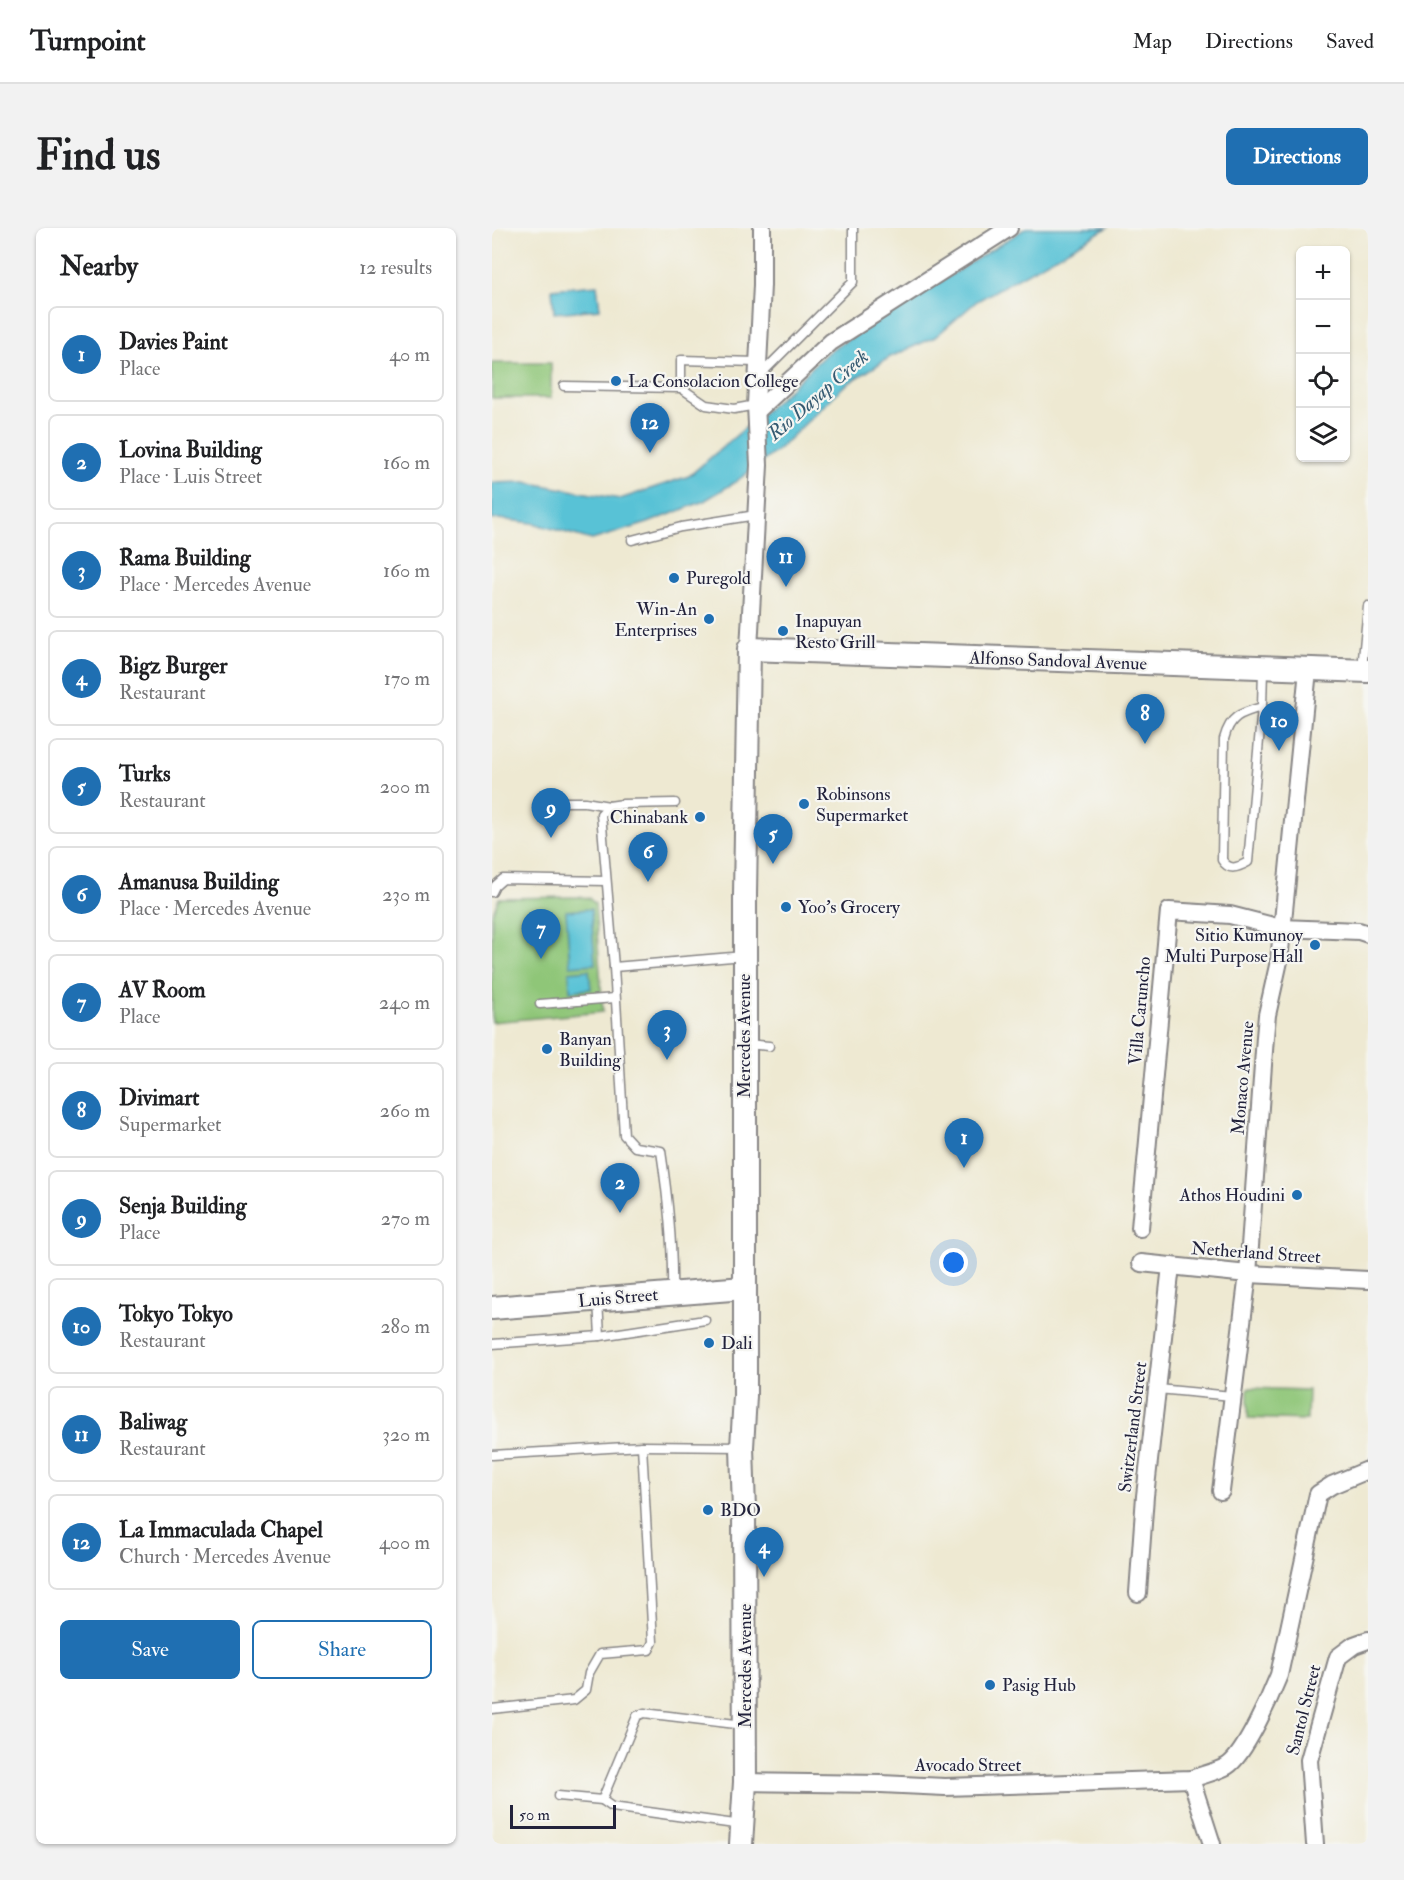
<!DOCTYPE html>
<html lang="en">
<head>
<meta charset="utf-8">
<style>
  body { margin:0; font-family:"IM FELL Double Pica",serif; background:#f2f2f2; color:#202124 }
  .controls { position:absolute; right:18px; top:18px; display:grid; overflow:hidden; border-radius:9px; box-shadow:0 2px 4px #0004 }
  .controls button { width:54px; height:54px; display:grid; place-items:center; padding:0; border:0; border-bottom:2px solid #e0e0e0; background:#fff; color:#202124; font:30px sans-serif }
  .scale { position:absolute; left:18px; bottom:15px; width:106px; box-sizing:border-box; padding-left:6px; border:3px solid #22223b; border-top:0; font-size:16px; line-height:21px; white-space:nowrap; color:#22223b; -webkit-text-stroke:4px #f6f6f2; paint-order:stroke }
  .you { position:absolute; left:462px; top:1035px; width:21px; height:21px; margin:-15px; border:4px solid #fff; border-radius:50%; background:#1a73e8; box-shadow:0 0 0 9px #1a73e833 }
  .badge { display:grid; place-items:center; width:39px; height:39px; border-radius:50%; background:#1f6fb2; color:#fff; font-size:20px; font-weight:700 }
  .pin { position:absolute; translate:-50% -50px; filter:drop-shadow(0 2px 3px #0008) }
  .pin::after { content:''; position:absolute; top:32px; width:21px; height:18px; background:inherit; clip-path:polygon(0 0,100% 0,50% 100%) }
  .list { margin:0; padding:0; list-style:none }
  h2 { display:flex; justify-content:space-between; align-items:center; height:78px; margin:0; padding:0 24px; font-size:26px }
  h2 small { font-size:20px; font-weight:400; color:#757577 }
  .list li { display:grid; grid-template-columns:39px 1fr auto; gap:18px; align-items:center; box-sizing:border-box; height:96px; margin:0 12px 12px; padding:0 12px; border:2px solid #e0e0e0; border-radius:9px }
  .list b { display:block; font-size:22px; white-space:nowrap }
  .list p { margin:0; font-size:20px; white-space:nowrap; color:#757577 }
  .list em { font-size:20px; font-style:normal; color:#757577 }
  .actions { display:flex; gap:12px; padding:18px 24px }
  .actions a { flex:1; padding:14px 0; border:2px solid #1f6fb2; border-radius:9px; text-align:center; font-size:21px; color:#1f6fb2 }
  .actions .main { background:#1f6fb2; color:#fff }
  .icon { flex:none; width:33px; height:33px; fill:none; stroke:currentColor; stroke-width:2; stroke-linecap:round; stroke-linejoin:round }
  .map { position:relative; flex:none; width:876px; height:1616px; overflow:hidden; border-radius:9px }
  header { display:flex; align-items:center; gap:36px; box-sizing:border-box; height:84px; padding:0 30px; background:#fff; border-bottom:2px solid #e0e0e0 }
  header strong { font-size:28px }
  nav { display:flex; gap:33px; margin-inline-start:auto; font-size:21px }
  .intro { display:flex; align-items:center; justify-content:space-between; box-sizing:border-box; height:144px; padding:0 36px }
  h1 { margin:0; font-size:42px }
  .button { padding:15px 27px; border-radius:9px; background:#1f6fb2; color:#fff; font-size:21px; font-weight:700 }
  main { display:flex; gap:36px; padding:0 36px }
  aside { flex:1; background:#fff; border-radius:9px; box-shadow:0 2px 4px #0004 }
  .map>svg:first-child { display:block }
</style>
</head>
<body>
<header>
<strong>Turnpoint</strong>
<nav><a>Map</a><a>Directions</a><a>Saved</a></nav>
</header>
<div class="intro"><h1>Find us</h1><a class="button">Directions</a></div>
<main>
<aside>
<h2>Nearby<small>12 results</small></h2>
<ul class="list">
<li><span class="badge">1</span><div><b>Davies Paint</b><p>Place</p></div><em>40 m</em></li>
<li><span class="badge">2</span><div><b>Lovina Building</b><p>Place · Luis Street</p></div><em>160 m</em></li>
<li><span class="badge">3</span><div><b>Rama Building</b><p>Place · Mercedes Avenue</p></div><em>160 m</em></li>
<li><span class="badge">4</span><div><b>Bigz Burger</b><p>Restaurant</p></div><em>170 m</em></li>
<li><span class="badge">5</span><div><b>Turks</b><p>Restaurant</p></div><em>200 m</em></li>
<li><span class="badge">6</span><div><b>Amanusa Building</b><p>Place · Mercedes Avenue</p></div><em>230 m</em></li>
<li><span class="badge">7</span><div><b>AV Room</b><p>Place</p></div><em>240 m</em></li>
<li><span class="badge">8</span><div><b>Divimart</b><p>Supermarket</p></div><em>260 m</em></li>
<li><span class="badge">9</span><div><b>Senja Building</b><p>Place</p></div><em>270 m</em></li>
<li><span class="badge">10</span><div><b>Tokyo Tokyo</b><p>Restaurant</p></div><em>280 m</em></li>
<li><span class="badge">11</span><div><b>Baliwag</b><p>Restaurant</p></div><em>320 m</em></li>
<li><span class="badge">12</span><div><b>La Immaculada Chapel</b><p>Church · Mercedes Avenue</p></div><em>400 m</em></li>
</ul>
<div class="actions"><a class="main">Save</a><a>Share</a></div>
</aside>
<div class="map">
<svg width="876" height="1616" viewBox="0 0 876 1616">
  <rect width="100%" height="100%" fill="#f6f6f2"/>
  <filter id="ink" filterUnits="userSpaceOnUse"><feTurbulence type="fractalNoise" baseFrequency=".0167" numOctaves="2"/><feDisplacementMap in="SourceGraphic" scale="12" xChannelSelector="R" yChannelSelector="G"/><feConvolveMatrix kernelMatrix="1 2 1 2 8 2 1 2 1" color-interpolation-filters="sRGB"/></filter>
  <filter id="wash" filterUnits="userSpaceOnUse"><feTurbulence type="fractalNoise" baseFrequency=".008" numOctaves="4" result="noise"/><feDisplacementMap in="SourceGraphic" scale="24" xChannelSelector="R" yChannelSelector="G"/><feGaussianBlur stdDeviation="1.35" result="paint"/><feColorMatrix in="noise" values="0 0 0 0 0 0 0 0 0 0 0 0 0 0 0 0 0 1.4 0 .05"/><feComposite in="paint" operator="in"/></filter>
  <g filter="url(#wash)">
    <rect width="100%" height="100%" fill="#eee9d2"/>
    <g fill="#8fc678" stroke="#58745a" stroke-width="1.5">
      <rect x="0" y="135" width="59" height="35"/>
      <polygon points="88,669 97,670 103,676 111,784 0,794 0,686 7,670"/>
      <polygon points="756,1160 816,1162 815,1192 756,1190"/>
    </g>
    <g fill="#59c2d6" stroke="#3e7288" stroke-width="1.5">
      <polygon points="534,0 615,0 485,73 443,109 398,129 352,158 286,222 242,255 212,273 156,295 100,312 40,295 7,291 0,292 0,255 33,254 128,271 197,248 288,170 336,124"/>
      <polygon points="105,57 108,81 62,85 60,61"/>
      <polygon points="99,681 103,736 78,738 74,683"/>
      <polygon points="97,742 99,761 78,763 77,744"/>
    </g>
  </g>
  <g filter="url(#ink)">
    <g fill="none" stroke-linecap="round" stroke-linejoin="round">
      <defs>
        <g id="lane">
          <polyline points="268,147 361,54 361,0"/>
          <polyline points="72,158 189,160"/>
          <polyline points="264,177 242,181 214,177 189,160 189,132 265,134"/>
          <polyline points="140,312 189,299 264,287"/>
          <polyline points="870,441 876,378"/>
          <path d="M770 479C748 485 738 488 732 511L730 632C737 643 745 640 756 634L770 479 771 441"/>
          <polyline points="55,574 93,574 117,578"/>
          <polyline points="0,664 3,658 11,651 114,653"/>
          <polyline points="122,739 252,728"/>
          <polyline points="48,776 123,770"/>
          <polyline points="254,816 277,818"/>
          <path d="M180 1065C181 1017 176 970 169 923L143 919 132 907 122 739 109 586 117 578 131 576 183 575"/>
          <polyline points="106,1072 108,1108"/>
          <polyline points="0,1116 108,1108 213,1092"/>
          <polyline points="666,1161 740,1168"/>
          <polyline points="150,1218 249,1219"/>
          <polyline points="0,1227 150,1218 161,1414 157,1422 108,1426 97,1445 94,1462 82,1472 0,1481"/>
          <polyline points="66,1568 110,1572"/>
          <polyline points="250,1597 120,1579 110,1572 145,1488 152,1485 252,1497"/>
        </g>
        <g id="street">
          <polyline points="265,183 339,114 517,0"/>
          <polyline points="257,421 267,237 264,177 270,57 270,0"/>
          <polyline points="648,1000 677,683 738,687 789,700 867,703 876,706"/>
          <polyline points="649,1035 756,1046 876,1052"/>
          <polyline points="729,1263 756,1046 773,809 775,787 787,733 816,442"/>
          <polyline points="646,1365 653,1268 679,1038"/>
          <polyline points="699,1551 720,1616"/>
          <path d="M253 1554 389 1556 453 1559 699 1551C710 1547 724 1544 735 1538 753 1527 779 1467 787 1447L826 1266 840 1257 876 1242"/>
          <polyline points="823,1616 817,1532 846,1429 862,1417 876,1412"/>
        </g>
        <g id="secondary">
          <polyline points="0,1080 252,1060"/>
          <polyline points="249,1616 253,1554 252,1283 250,1219 253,1168 253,666 257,421 876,443"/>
        </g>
      </defs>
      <use href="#lane" stroke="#888686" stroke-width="11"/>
      <use href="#street" stroke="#888686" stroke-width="20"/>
      <use href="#secondary" stroke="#888686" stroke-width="26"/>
      <use href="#lane" stroke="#fff" stroke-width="8"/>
      <use href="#street" stroke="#fff" stroke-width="16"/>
      <use href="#secondary" stroke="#fff" stroke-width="22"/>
    </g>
  </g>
  <g fill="#1f6fb2" stroke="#f6f6f2" stroke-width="2">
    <circle cx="124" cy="153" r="6"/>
    <circle cx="182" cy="350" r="6"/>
    <circle cx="217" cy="391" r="6"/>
    <circle cx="291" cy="403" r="6"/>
    <circle cx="312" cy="576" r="6"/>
    <circle cx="208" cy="589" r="6"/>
    <circle cx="294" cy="679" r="6"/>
    <circle cx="823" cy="717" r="6"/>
    <circle cx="55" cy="821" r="6"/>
    <circle cx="805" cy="967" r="6"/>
    <circle cx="217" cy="1115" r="6"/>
    <circle cx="216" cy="1282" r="6"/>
    <circle cx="498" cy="1457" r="6"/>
  </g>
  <g text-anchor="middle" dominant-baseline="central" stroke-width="4.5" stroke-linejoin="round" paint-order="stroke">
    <g font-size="18" fill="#22223b" stroke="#f6f6f2" text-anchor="start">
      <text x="136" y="153">La Consolacion College</text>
      <text x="194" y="350">Puregold</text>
      <text x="205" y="381" text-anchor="end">Win-An<tspan x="205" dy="21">Enterprises</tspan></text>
      <text x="303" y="393">Inapuyan<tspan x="303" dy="21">Resto Grill</tspan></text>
      <text x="324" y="566">Robinsons<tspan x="324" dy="21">Supermarket</tspan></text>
      <text x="196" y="589" text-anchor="end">Chinabank</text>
      <text x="306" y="679">Yoo's Grocery</text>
      <text x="811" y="707" text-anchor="end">Sitio Kumunoy<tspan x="811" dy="21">Multi Purpose Hall</tspan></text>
      <text x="67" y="811">Banyan<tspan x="67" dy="21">Building</tspan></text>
      <text x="793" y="967" text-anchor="end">Athos Houdini</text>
      <text x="229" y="1115">Dali</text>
      <text x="228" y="1282">BDO</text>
      <text x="510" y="1457">Pasig Hub</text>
    </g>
    <g font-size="18" fill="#22223b" stroke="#f6f6f2">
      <text transform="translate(566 433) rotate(2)">Alfonso Sandoval Avenue</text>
      <text transform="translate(648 783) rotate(-85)">Villa Caruncho</text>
      <text transform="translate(252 808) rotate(-90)">Mercedes Avenue</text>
      <text transform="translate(751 850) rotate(-85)">Monaco Avenue</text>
      <text transform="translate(764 1025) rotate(4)">Netherland Street</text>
      <text transform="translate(126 1070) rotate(-5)">Luis Street</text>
      <text transform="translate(641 1199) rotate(-83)">Switzerland Street</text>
      <text transform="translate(253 1438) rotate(-90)">Mercedes Avenue</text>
      <text transform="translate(812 1482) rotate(-76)">Santol Street</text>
      <text x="476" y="1537">Avocado Street</text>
    </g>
    <g font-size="20" font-style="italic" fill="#355a71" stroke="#f6f6f2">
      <text transform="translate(326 167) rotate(-41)">Rio Dayap Creek</text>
    </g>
  </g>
</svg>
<div class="controls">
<button>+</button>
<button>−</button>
<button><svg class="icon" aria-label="locate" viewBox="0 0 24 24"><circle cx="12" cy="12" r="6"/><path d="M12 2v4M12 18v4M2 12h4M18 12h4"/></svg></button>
<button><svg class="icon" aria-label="layers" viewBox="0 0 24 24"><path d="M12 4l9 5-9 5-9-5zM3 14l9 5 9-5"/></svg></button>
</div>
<div class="scale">50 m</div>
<div class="you"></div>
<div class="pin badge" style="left:472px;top:940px">1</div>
<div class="pin badge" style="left:128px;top:985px">2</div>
<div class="pin badge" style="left:175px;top:832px">3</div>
<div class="pin badge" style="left:272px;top:1349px">4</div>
<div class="pin badge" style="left:281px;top:636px">5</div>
<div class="pin badge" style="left:156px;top:654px">6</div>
<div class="pin badge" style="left:49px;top:731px">7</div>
<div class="pin badge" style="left:653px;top:516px">8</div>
<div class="pin badge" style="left:59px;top:610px">9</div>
<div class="pin badge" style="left:787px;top:523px">10</div>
<div class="pin badge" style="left:294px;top:359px">11</div>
<div class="pin badge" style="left:158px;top:225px">12</div>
</div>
</main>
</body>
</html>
